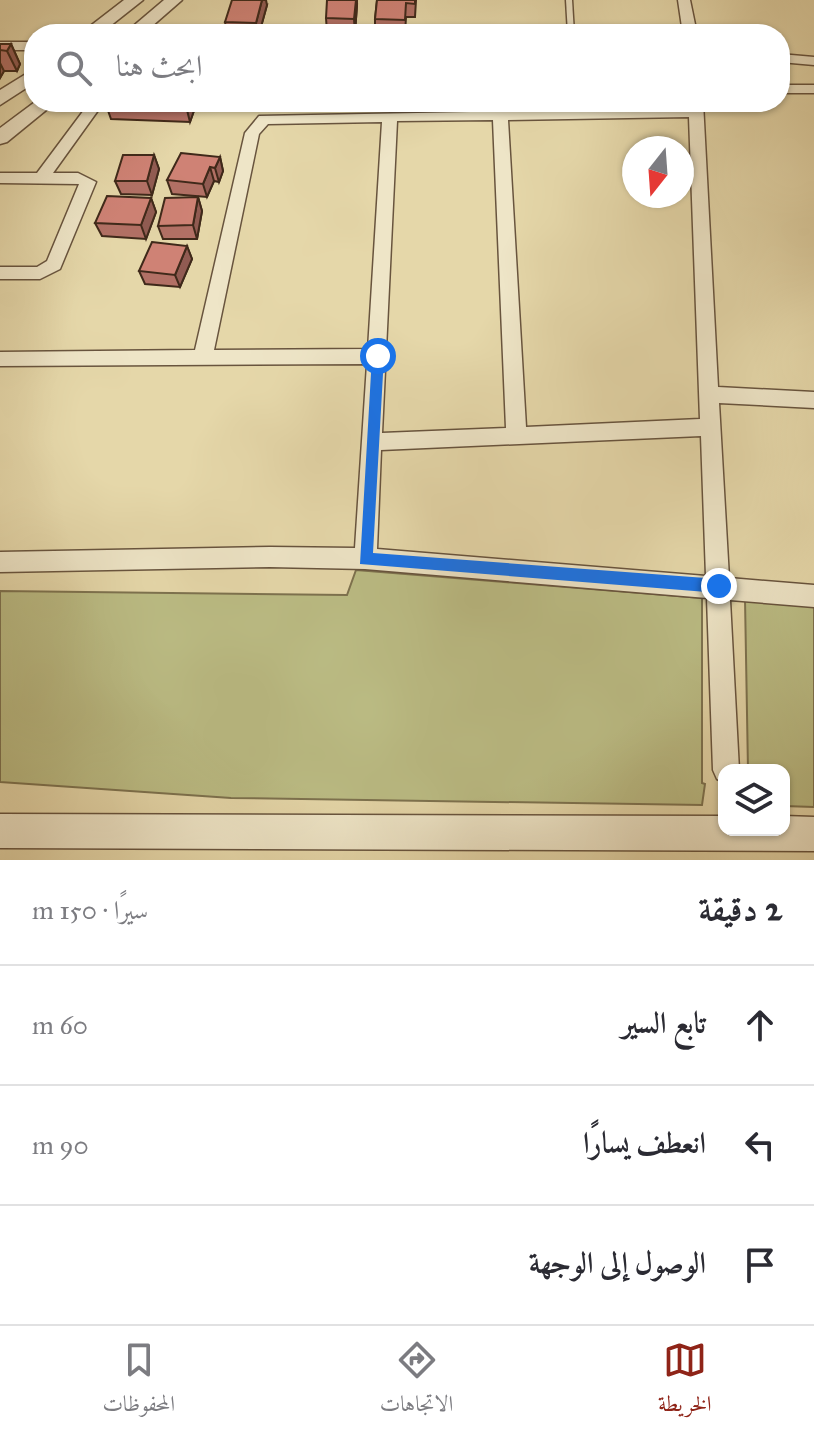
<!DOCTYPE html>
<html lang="ar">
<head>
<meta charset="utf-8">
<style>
  body { margin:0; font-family:"IM FELL Great Primer",Amiri,serif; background:#f2f2f3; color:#2b2b33; direction:rtl }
  .controls { position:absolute; right:24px; bottom:24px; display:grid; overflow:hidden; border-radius:16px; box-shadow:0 2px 6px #0004 }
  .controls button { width:72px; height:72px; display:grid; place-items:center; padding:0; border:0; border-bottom:2px solid #e1e1e2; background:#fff; color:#2b2b33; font:40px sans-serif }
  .compass { position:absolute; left:622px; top:136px; width:72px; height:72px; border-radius:50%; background:#fff; box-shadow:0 2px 6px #0004; rotate:197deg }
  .stop { position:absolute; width:24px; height:24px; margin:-18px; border:6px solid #1a73e8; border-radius:50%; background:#fff }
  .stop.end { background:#1a73e8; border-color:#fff; box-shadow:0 2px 8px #0008 }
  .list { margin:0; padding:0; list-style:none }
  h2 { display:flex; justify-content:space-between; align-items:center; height:104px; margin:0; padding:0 32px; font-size:34px }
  h2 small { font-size:26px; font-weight:400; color:#7c7c81 }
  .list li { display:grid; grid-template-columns:52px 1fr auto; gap:24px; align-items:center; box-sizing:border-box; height:120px; padding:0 32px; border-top:2px solid #e1e1e2 }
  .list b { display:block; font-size:30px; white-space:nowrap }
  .list em { font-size:26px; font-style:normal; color:#7c7c81 }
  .icon { flex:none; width:44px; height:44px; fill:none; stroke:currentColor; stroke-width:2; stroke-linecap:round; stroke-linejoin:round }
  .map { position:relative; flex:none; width:814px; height:860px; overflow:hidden; direction:ltr }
  .search { position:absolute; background:#fff; box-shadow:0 2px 6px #0004; left:24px; right:24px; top:24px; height:88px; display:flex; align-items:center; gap:20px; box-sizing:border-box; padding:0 28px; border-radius:32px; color:#7c7c81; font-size:30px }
  .sheet { height:464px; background:#fff }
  nav { display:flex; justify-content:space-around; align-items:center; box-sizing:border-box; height:112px; border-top:2px solid #e1e1e2; background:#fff; font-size:22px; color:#7c7c81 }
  nav a { display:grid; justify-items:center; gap:4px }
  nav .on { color:#8f2418 }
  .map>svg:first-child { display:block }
</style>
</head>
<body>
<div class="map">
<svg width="814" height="860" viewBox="0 0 814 860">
  <rect width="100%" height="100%" fill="#e5d7a9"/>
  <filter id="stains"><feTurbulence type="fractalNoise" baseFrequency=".0025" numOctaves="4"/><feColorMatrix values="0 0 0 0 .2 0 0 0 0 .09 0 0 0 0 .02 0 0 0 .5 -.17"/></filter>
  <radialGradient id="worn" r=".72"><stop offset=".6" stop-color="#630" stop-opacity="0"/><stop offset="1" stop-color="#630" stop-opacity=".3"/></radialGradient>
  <g fill="#bbbc84" stroke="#7d724f" stroke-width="2">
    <polygon points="356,570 702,598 702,783 705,784 702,805 231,798 0,782 0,591 347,595"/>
    <polygon points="745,599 814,607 814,807 784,806 784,770 748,770"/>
  </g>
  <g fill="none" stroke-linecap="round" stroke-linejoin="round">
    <defs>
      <polygon id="service" points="566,0 572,0 574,34 568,34"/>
      <g id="minor">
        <polygon points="678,0 690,0 697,34 683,34"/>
        <rect x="0" y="42" width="34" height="8"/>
        <polygon points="780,54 814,57 814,65 780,62"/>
        <rect x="780" y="85" width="34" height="8"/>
        <polygon points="90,102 104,102 53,173 78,173 96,182 60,269 40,279 0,279 0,267 37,267 47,261 79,184 0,183 0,173 37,173"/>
        <path d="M689 102H703L718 387 814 392V408L719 403 729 578 814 585V607L730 600 739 770H724V782L717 779 713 770 707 598 365 569 270 567 0 572V552L270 547 355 548 367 364 0 366V352L195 350 245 133 259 116 689 108ZM689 117 700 419 526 427 508 120ZM493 120 506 428 382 433 397 121ZM382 122 368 349 214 350 259 134 268 124ZM701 436 706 576 377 549 381 450Z"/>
      </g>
      <g id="tertiary">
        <polygon points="124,0 143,0 100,34 80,34"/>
        <polygon points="164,0 182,0 143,34 124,34"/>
        <polygon points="34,69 34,83 0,105 0,90"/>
        <polygon points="35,102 56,102 7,142 0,144 0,128"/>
        <polygon points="0,814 724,816 724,830 784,830 784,816 814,817 814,851 0,848"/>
      </g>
    </defs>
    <use href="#service" stroke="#68543e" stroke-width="3"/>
    <use href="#minor" stroke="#68543e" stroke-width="3"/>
    <use href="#tertiary" stroke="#68543e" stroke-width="3"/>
    <use href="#service" fill="#eee5c7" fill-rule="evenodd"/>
    <use href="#minor" fill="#eee5c7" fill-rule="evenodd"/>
    <use href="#tertiary" fill="#eee5c7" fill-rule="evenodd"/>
  </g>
  <g fill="#b27065" stroke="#3f291a" stroke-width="2">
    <polygon points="377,0 416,0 415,17 406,17 405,34 375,33 375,19"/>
    <polygon points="267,5 259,34 227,34 225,22"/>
    <polygon points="357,5 355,33 327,32 326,18"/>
    <polygon points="0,44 11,44 20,64 17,71 4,71 0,78"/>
    <polygon points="105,102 197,102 190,122 111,119"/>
    <polygon points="154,155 159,169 152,195 121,194 115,181"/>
    <polygon points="220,157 223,171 219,182 214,181 207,197 172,194 167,180"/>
    <polygon points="198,197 202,211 197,239 163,239 158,226"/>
    <polygon points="151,198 156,212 146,239 102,236 95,223"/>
    <polygon points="187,246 192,259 180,287 145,284 139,271"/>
  </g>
  <g fill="#915b52" stroke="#3f291a" stroke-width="2">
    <polygon points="262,0 266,0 267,5 259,34 258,34 256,23"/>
    <polygon points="356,0 357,0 357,5 355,33 354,19"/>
    <polygon points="11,44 20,64 17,71 7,51"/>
    <polygon points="0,63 4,71 0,78"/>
    <polygon points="185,102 197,102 190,122"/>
    <polygon points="154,155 159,169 152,195 147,181"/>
    <polygon points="220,157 223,171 219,182 215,168"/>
    <polygon points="210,167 214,181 207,197 203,184"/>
    <polygon points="198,197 202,211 197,239 193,225"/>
    <polygon points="151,198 156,212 146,239 141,225"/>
    <polygon points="187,246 192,259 180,287 175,275"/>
  </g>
  <g fill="#cf8275" stroke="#3f291a" stroke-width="2">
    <polygon points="232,0 262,0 256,23 225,22"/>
    <polygon points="327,0 356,0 354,19 326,18"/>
    <polygon points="377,0 415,0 415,4 406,3 405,20 375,19"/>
    <polygon points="0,44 11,44 7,51 0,50"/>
    <polygon points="181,153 220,157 215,168 210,167 203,184 167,180"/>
    <polygon points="123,155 154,155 147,181 115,181"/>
    <polygon points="107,196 151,198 141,225 95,223"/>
    <polygon points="198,197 193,225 158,226 165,198"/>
    <polygon points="152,242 187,246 175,275 139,271"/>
  </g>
  <polygon fill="#1a73e8" points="378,351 384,356 373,553 719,579 727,586 724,591 719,593 360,564 372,356"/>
  <rect width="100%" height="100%" filter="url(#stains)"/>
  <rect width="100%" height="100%" fill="url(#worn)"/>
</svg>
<div class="controls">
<button><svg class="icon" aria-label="layers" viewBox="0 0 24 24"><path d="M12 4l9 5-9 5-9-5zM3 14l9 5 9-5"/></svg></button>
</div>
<svg class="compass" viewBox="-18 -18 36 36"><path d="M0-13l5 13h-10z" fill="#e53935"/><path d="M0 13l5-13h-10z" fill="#7c7c81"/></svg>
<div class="stop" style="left:378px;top:356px"></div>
<div class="stop end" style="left:719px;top:586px"></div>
<div class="search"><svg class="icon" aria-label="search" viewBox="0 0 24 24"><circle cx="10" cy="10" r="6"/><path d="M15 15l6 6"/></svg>ابحث هنا</div>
</div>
<section class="sheet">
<h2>2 دقيقة<small>سيرًا · 150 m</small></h2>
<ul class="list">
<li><svg class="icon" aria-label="ahead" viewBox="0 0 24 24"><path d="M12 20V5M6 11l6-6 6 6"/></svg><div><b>تابع السير</b></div><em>60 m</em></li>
<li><svg class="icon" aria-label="left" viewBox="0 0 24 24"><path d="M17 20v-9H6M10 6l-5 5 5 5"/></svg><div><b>انعطف يسارًا</b></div><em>90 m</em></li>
<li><svg class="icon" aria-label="arrive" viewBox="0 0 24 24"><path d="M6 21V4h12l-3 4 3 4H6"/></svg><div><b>الوصول إلى الوجهة</b></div></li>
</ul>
</section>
<nav>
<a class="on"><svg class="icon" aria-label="map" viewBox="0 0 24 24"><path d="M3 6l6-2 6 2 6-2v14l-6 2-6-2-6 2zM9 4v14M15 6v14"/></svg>الخريطة</a>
<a><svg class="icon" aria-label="directions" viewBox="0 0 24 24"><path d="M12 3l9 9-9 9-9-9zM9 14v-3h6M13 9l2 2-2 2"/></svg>الاتجاهات</a>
<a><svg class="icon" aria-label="saved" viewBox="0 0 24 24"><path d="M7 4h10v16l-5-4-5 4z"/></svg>المحفوظات</a>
</nav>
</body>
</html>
